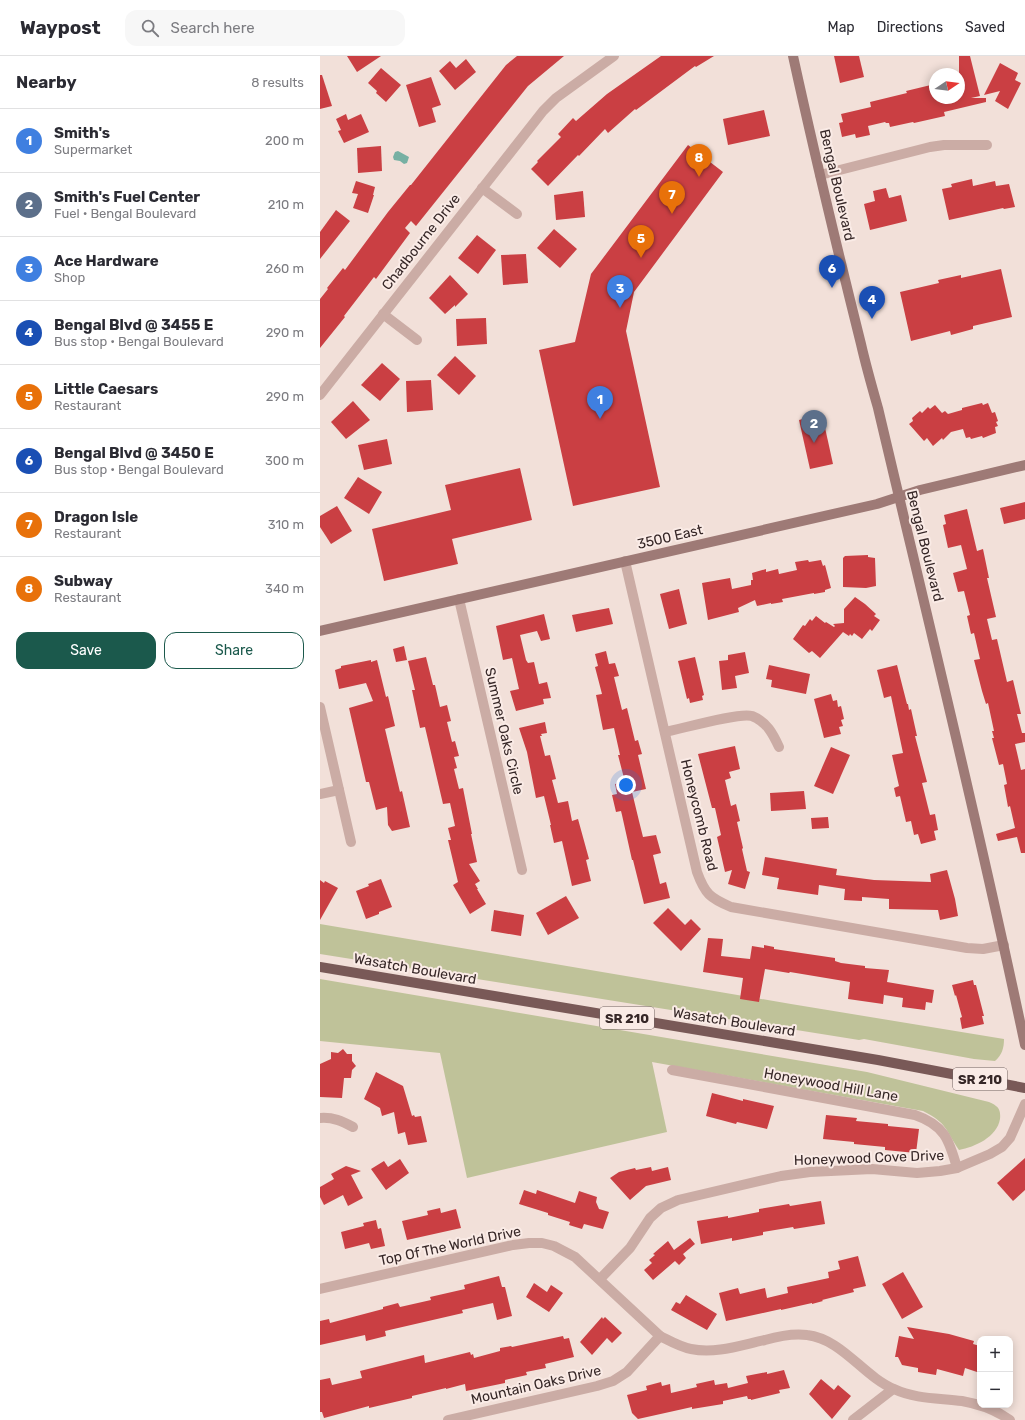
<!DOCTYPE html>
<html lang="en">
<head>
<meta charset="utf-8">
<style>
  body { margin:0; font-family:Rubik,sans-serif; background:#f7f7f7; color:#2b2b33 }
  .controls { position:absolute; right:12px; bottom:12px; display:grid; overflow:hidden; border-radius:8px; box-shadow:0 2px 10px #0003 }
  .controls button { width:36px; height:36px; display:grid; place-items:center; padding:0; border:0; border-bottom:1px solid #e1e1e2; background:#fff; color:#2b2b33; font:20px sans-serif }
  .compass { position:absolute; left:609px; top:12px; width:36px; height:36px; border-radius:50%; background:#fff; box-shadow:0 2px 10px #0003; rotate:77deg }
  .you { position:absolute; left:306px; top:729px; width:14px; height:14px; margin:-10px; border:3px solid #fff; border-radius:50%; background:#1a73e8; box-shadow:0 0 0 6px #1a73e833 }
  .badge { display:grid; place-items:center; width:26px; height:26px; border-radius:50%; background:#1b594c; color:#fff; font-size:13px; font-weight:700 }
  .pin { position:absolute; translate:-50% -33px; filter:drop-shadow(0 1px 2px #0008) }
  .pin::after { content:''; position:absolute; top:21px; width:14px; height:12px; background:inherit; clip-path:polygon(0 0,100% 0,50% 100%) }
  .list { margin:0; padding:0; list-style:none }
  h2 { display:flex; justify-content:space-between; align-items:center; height:52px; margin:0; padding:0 16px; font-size:17px }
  h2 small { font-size:13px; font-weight:400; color:#7c7c81 }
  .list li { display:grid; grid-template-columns:26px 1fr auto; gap:12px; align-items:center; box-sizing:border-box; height:64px; padding:0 16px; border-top:1px solid #e1e1e2 }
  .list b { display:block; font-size:15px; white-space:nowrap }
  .list p { margin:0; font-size:13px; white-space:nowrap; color:#7c7c81 }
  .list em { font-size:13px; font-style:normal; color:#7c7c81 }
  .actions { display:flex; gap:8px; padding:12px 16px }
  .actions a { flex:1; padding:9px 0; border:1px solid #1b594c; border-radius:12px; text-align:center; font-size:14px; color:#1b594c }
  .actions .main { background:#1b594c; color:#fff }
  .icon { flex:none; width:22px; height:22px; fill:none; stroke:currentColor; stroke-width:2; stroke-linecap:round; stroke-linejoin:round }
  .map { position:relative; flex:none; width:705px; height:1364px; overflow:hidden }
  header { display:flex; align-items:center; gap:24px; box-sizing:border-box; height:56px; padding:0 20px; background:#fff; border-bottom:1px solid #e1e1e2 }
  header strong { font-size:19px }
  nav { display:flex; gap:22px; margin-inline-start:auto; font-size:14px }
  .search { width:280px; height:36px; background:#f7f7f7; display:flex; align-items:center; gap:10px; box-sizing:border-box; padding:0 14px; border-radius:12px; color:#7c7c81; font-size:15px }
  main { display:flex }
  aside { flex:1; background:#fff }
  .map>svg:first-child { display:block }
</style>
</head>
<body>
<header>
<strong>Waypost</strong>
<div class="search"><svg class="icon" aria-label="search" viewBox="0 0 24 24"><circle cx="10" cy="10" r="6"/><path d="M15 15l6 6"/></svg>Search here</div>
<nav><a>Map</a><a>Directions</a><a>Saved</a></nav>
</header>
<main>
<aside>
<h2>Nearby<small>8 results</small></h2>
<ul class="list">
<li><span class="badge" style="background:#3f7fe0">1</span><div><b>Smith's</b><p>Supermarket</p></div><em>200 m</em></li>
<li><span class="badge" style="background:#5c6f8a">2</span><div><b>Smith's Fuel Center</b><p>Fuel · Bengal Boulevard</p></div><em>210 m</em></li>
<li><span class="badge" style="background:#3f7fe0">3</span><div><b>Ace Hardware</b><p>Shop</p></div><em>260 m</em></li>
<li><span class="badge" style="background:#1a4fb4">4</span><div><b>Bengal Blvd @ 3455 E</b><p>Bus stop · Bengal Boulevard</p></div><em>290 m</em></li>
<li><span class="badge" style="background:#e8710a">5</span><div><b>Little Caesars</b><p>Restaurant</p></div><em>290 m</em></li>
<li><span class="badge" style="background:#1a4fb4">6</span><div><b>Bengal Blvd @ 3450 E</b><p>Bus stop · Bengal Boulevard</p></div><em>300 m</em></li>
<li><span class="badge" style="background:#e8710a">7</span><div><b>Dragon Isle</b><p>Restaurant</p></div><em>310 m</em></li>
<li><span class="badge" style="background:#e8710a">8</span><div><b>Subway</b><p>Restaurant</p></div><em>340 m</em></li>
</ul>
<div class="actions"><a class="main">Save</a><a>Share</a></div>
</aside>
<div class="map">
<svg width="705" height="1364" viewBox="0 0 705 1364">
  <rect width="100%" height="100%" fill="#f2e0d9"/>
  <g fill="#bfc299">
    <path d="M0 868 471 948 684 983C684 992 682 999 675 1005L654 1003 544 983 539 984 0 898Z"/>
    <path d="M0 923 547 1016 669 1046C678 1050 681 1053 680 1063 677 1081 655 1091 639 1094 625 1073 627 1067 603 1055L332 1006 347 1076 147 1122 120 997 0 985Z"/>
  </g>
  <polygon fill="#77b0a3" points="78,95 89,101 87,107 84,108 80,105 74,104 73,101 75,96"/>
  <g fill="#ca3f43">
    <polygon points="27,0 61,0 37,16"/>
    <polygon points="197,0 244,0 208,30 96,170 91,165 85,172 90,177 56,223 54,221 24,260 25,261 0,292 0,243 8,233 7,232 23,212 25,214 68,156 90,129 91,129 186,9"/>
    <polygon points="341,0 394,0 376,11 375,10 316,54 315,53 288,77 285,73 259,100 258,99 228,130 211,113 218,106 217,105 241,81 238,78 253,62 256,65 287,38"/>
    <polygon points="514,0 539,0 544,21 520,27"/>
    <polygon points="639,0 650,0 660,40 651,42 666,42 666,46 624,56 625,60 594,67 593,66 570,71 569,67 566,67 565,66 548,70 550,79 536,82 535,78 522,81 519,67 523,66 521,58 551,51 550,46 587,37 586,35 615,28 615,42 639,42"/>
    <polygon points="146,3 156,16 135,34 119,15 130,5 136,12"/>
    <polygon points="680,7 698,17 695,24 701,27 688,53 675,45 680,35 664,39"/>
    <polygon points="61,12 81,29 66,46 56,37 57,35 48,27"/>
    <polygon points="0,19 2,19 12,50 0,53"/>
    <polygon points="111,21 121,49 112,52 116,66 99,71 86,29"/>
    <polygon points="444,54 450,80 408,89 403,63"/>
    <polygon points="26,58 28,64 41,58 49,76 24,87 18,75 21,74 16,63"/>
    <polygon points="368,89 403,116 314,236 306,275 340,431 253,450 219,294 255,286 271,218"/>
    <polygon points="61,90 62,115 38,117 37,92"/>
    <polygon points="652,123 653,130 675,125 676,130 689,128 695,151 684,153 683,152 629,164 622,133 632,131 631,128"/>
    <polygon points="36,125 55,131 53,139 54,139 48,157 33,152 38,138 32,137"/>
    <polygon points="566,132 569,142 581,139 587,165 550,174 544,148 555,145 553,135"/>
    <polygon points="263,135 265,161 236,164 234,139"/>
    <polygon points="16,154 30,165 0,203 0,176"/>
    <polygon points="234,173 257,193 240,212 217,192"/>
    <polygon points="157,179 176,194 158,218 138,202"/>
    <polygon points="206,198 208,227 183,229 181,199"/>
    <polygon points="681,213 692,261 653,270 653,273 631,279 630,275 591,285 580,236 619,227 618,224 641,219 641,222"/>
    <polygon points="130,219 148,238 135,251 135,249 125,258 109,242"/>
    <polygon points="166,262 167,288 137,290 136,263"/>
    <polygon points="135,300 156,320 139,339 117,319"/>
    <polygon points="62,307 80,323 60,345 41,329"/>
    <polygon points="111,324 113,354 87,356 86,325"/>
    <polygon points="33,345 50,364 26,383 11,366"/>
    <polygon points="662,347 663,349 668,347 672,357 675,356 678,365 676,366 678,370 675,371 676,377 663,382 662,380 651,383 650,381 646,382 643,373 631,376 623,384 622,382 613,390 607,382 604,385 589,368 593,365 592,362 600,355 602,357 608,351 610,353 615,349 622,357 625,355 628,358 642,354 642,352"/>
    <polygon points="502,358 513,408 490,413 479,364"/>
    <polygon points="67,383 72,408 44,414 38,389"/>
    <polygon points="200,412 212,464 132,483 138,508 64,525 52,473 131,454 125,429"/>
    <polygon points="38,421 62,436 49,458 24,442"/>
    <polygon points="705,446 705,463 684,468 680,452"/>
    <polygon points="17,450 32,475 11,488 0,471 0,460"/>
    <polygon points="647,453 657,495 663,493 669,522 667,522 676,561 667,563 672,584 677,583 687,626 693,624 701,658 697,658 702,677 705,677 705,686 695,688 701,714 705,713 705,797 701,797 697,781 678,785 676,778 695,772 690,750 688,751 684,729 687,728 683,708 679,709 672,682 674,682 672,675 674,675 668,647 666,648 662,635 654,604 660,603 654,577 651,578 647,560 650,559 644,535 638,536 633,517 647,513 641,489 628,492 623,469 626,468 624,459"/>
    <polygon points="548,499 548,501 555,502 556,530 546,532 523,531 523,502 525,500"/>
    <polygon points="488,504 489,506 501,504 503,510 505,509 511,532 505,534 505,536 494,538 494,537 462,543 463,546 451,548 451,547 437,550 435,544 418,552 419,556 388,564 382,527 410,522 412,533 431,529 431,524 433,524 432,517 446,513 446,516 458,513 459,518 477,514 475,506"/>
    <polygon points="359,533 367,568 349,573 340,538"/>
    <polygon points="535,541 545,548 556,558 554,560 560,564 552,575 550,573 542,583 534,577 532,580 530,578 529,580 523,576 500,602 492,595 489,597 473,583 483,569 485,570 490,563 492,565 496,560 505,567 506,566 514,571 515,570 513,568 524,567 524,553"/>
    <polygon points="289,552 293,568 256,576 252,559"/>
    <polygon points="224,558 230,583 221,585 217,575 200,579 206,604 208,607 214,606 219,628 227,626 231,642 223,643 224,648 196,655 190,635 199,633 192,602 183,604 176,570"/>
    <polygon points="84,590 87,604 76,606 73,593"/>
    <polygon points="286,595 289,608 295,607 299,620 294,621 302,654 307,652 315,685 318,684 322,698 318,699 326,733 312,736 319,765 323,781 336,779 341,797 333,799 340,828 346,826 350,842 324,848 313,804 312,804 302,759 301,755 296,756 292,739 297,738 295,728 305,726 298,699 300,699 294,672 283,674 276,639 282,638 275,611 278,610 275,598"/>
    <polygon points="425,596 429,617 415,620 417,632 402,634 399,605 408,604 408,599"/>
    <polygon points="106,601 113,629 115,629 120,651 127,649 131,665 127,666 132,686 135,685 139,700 134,701 137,712 134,713 139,733 143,732 152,778 151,778 157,806 149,808 160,825 155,828 158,833 157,833 166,848 150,858 133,829 138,826 128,784 131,784 128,772 135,770 130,747 123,748 105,671 100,672 92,634 95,634 88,605"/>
    <polygon points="375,601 384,639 382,640 383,644 370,647 369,642 367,643 358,605"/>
    <polygon points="51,604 51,606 57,604 66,641 68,640 75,670 65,673 80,736 82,735 90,771 72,775 68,769 67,751 56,754 49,726 46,726 29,652 53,645 46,627 19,633 15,614 21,612 21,610"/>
    <polygon points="449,609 490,618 486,638 451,631 452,624 446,623"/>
    <polygon points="577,609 587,648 588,648 589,654 591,653 597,680 595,680 607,726 602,727 610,759 615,758 618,774 614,775 616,784 601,788 598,778 594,779 591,765 586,766 580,740 576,741 574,732 579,730 572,699 583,697 571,640 564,642 557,614"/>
    <polygon points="511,638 513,645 517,644 518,651 521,650 524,663 521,664 523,670 519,671 521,678 504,682 494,643"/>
    <polygon points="225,666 227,677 221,678 222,680 220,680 225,700 230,699 236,723 232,724 238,747 248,745 252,765 258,763 269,803 266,804 271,825 252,830 242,785 234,787 230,769 231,769 224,740 216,742 207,696 199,672"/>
    <polygon points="415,690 420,713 409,716 411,722 405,724 411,750 416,748 420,765 417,766 423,792 422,793 427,815 430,816 425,833 408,828 412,814 405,816 397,781 401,779 395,752 392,752 378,698"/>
    <polygon points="511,691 530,699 513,738 494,730"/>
    <polygon points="484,735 486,753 451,755 450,737"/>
    <polygon points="508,761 509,772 492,773 491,762"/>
    <polygon points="445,801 517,813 516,819 554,824 611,826 610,818 627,814 635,843 638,860 620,864 618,854 569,853 569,843 542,841 542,845 524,844 525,833 499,829 498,839 457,833 459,822 442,819"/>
    <polygon points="61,823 72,851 59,856 59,858 46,863 36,835 49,830 48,828"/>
    <polygon points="0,824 4,827 5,825 18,832 0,864"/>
    <polygon points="246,840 259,862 228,879 216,857"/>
    <polygon points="348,852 365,869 371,863 381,873 361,895 333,867"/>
    <polygon points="174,854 204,859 201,880 171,875"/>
    <polygon points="388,882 403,883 401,900 430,903 432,890 444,892 444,889 454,891 454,893 515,902 515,905 521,907 545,910 545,912 569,914 567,926 614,934 612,947 606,946 605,954 582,951 583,942 564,939 563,948 528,943 530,926 470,916 469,917 445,913 439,946 420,943 423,922 383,916"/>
    <polygon points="653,924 654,929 656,929 664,960 662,960 664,968 642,973 640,962 642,961 636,939 635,940 632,929"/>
    <polygon points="23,993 27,998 32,998 32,1005 36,1010 32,1014 31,1022 24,1022 22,1042 0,1041 0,1008 11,1003 11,996 18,997"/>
    <polygon points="56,1016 83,1030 92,1060 94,1059 95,1061 101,1060 107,1086 88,1089 85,1076 78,1078 74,1056 62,1060 60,1052 44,1043"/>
    <polygon points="392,1037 423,1045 423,1043 454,1050 447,1073 417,1066 416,1068 386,1060"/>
    <polygon points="506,1059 537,1062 536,1065 568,1068 568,1070 599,1073 596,1097 565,1094 565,1091 534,1088 534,1086 503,1083"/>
    <polygon points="705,1102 705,1134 693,1145 677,1127"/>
    <polygon points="80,1103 89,1117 66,1134 51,1113 64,1105 68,1111"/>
    <polygon points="26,1110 41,1115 31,1119 43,1142 28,1150 23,1139 4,1149 0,1141 0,1131 14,1123 11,1118"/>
    <polygon points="331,1111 332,1115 348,1111 351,1124 326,1130 310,1144 290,1122 299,1116 315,1112 316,1114"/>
    <polygon points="204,1134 216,1138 217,1134 255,1147 259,1135 277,1141 276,1146 279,1153 289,1156 283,1173 264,1168 262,1173 249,1169 250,1166 228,1159 228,1157 199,1148"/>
    <polygon points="501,1145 505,1168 474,1173 473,1171 443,1176 443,1179 412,1185 412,1182 381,1188 377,1165 408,1160 408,1162 439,1156 439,1153 469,1148 470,1150"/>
    <polygon points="120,1152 121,1157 136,1153 141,1172 87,1184 82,1165 108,1159 107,1155"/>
    <polygon points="56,1164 58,1173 61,1172 65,1190 51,1193 49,1187 25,1193 21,1176 44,1170 43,1167"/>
    <polygon points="370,1182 375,1188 363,1198 366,1202 359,1209 355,1205 333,1224 324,1214 332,1207 329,1204 335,1199 333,1198 348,1185 354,1194"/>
    <polygon points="538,1200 546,1230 533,1233 534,1236 502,1244 503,1245 492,1248 492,1247 461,1254 461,1253 406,1265 399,1237 418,1232 420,1238 445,1232 447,1242 468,1237 467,1231 509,1222 508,1216 520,1213 518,1205"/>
    <polygon points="583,1216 603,1251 582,1263 562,1228"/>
    <polygon points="179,1220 182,1231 185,1231 192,1260 177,1264 173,1247 142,1254 143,1257 65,1275 66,1280 46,1285 45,1279 0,1289 0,1265 9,1263 10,1267 63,1253 63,1251 78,1247 80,1251 111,1244 110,1241 145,1233 144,1229"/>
    <polygon points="214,1227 227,1236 231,1229 243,1237 229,1256 206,1241"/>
    <polygon points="366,1239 397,1258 387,1274 351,1254 356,1246 360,1248"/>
    <polygon points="282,1261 283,1263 285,1261 302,1277 292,1287 287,1282 272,1299 260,1286"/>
    <polygon points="587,1271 629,1278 654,1285 653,1288 660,1290 660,1317 645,1312 643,1320 617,1313 616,1319 598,1316 598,1312 582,1309 578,1301 575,1301 579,1280 594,1283"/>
    <polygon points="243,1280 244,1283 249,1282 254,1301 225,1308 226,1312 206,1316 207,1319 185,1324 185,1327 146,1335 145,1328 126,1333 126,1332 92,1340 92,1342 49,1352 49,1350 4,1362 2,1356 0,1356 0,1324 10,1322 12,1329 42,1322 40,1315 104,1299 105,1307 150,1296 151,1299 153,1298 154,1302 180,1295 180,1292 191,1290 192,1291"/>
    <polygon points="464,1314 470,1332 459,1334 460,1337 431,1344 431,1343 428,1343 427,1340 403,1345 403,1348 372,1353 372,1351 318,1363 312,1357 307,1339 327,1334 326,1330 341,1326 342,1330 350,1328 351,1337 377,1331 376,1328 394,1324 395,1329 407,1327 408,1332 428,1327 426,1320 447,1316 447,1318"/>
    <polygon points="501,1323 514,1334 518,1329 531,1340 512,1363 489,1338"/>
  </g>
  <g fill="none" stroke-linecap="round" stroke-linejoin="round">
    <g stroke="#cbaca5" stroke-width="10">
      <polyline points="500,119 610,91 624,89 667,89"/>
      <polyline points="162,132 197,158"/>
      <polyline points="63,258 97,284"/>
      <polyline points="0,339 223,55 236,42 294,0"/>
      <path d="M305 505 377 816C385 838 390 842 411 851L647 892 663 893 684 889"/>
      <polyline points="139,543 202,814"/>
      <polyline points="0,651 31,786"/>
      <path d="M345 676C361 673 419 656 432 660 447 666 453 678 459 691"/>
      <polyline points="0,738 19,734"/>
      <path d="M352 1014 595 1059C624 1069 629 1083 637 1112"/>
      <path d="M0 1062C13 1061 22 1065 33 1071"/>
      <polyline points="280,1223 310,1192 330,1162 341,1152 358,1144 461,1120 490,1116 552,1113 597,1117 620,1115 637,1112 670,1098 682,1091 690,1082 705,1048"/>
      <path d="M0 1233 193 1189 209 1187H222L234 1190 255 1201 340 1280C350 1285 360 1291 371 1293 396 1298 421 1289 445 1284 459 1280 473 1277 487 1279 522 1283 543 1320 574 1333 595 1343 619 1342 642 1345 659 1348 676 1354 690 1364"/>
      <polyline points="128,1364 277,1330 293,1325 307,1316 340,1280"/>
      <polyline points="533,1364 573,1333"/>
    </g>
    <g stroke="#9e7a76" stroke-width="10">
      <path d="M473 0C494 96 517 192 541 288 546 310 552 331 558 352 608 564 660 776 705 989"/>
      <polyline points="0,575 557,448 600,434 705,409"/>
    </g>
    <polyline stroke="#795957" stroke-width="10" points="0,911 558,1004 705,1032"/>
  </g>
  <g text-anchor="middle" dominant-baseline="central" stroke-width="4" stroke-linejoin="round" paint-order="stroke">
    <g fill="#faebe6" stroke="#716260" stroke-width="1">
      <rect x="280" y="951" width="54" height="22" rx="3"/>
      <rect x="633" y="1012" width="54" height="22" rx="3"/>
    </g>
    <g font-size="13" font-weight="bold" fill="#362727">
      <text x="307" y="962">SR 210</text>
      <text x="660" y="1023">SR 210</text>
    </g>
    <g font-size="14" fill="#362727" stroke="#faebe6">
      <text transform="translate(517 129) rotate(77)">Bengal Boulevard</text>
      <text transform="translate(101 186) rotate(-52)">Chadbourne Drive</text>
      <text transform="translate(350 481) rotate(-13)">3500 East</text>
      <text transform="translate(605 490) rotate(76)">Bengal Boulevard</text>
      <text transform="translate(184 675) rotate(77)">Summer Oaks Circle</text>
      <text transform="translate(379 759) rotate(76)">Honeycomb Road</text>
      <text transform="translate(95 913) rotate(10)">Wasatch Boulevard</text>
      <text transform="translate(414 966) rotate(9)">Wasatch Boulevard</text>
      <text transform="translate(511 1029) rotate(10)">Honeywood Hill Lane</text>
      <text transform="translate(549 1102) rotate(-2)">Honeywood Cove Drive</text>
      <text transform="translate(130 1190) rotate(-12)">Top Of The World Drive</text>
      <text transform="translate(216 1329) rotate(-13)">Mountain Oaks Drive</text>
    </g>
  </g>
</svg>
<div class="controls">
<button>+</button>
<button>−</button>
</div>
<svg class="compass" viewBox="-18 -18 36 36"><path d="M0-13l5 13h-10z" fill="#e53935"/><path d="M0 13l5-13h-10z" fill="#7c7c81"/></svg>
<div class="you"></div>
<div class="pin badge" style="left:280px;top:363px;background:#3f7fe0">1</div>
<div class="pin badge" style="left:494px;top:387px;background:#5c6f8a">2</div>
<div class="pin badge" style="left:300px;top:252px;background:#3f7fe0">3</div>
<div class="pin badge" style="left:552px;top:263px;background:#1a4fb4">4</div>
<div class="pin badge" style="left:321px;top:202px;background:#e8710a">5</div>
<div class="pin badge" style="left:512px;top:232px;background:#1a4fb4">6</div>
<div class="pin badge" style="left:352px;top:158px;background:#e8710a">7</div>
<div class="pin badge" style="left:379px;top:121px;background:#e8710a">8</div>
</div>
</main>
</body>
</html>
